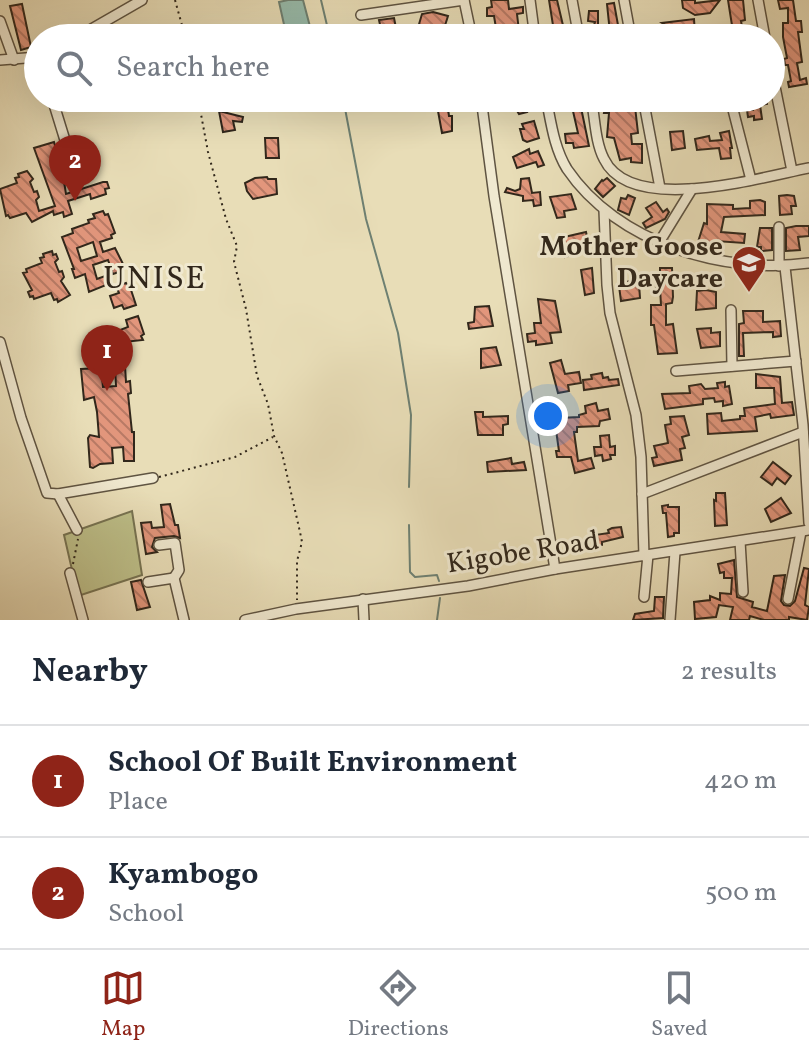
<!DOCTYPE html>
<html lang="en">
<head>
<meta charset="utf-8">
<style>
  body { margin:0; font-family:Vollkorn,serif; background:#f2f2f3; color:#1f2937 }
  .you { position:absolute; left:548px; top:416px; width:28px; height:28px; margin:-20px; border:6px solid #fff; border-radius:50%; background:#1a73e8; box-shadow:0 0 0 12px #1a73e833 }
  .badge { display:grid; place-items:center; width:52px; height:52px; border-radius:50%; background:#8f2418; color:#fff; font-size:26px; font-weight:700 }
  .pin { position:absolute; translate:-50% -66px; filter:drop-shadow(0 2px 4px #0008) }
  .pin::after { content:''; position:absolute; top:42px; width:28px; height:24px; background:inherit; clip-path:polygon(0 0,100% 0,50% 100%) }
  .list { margin:0; padding:0; list-style:none }
  h2 { display:flex; justify-content:space-between; align-items:center; height:104px; margin:0; padding:0 32px; font-size:34px }
  h2 small { font-size:26px; font-weight:400; color:#747a83 }
  .list li { display:grid; grid-template-columns:52px 1fr auto; gap:24px; align-items:center; box-sizing:border-box; height:112px; padding:0 32px; border-top:2px solid #e0e1e3 }
  .list b { display:block; font-size:30px; white-space:nowrap }
  .list p { margin:0; font-size:26px; white-space:nowrap; color:#747a83 }
  .list em { font-size:26px; font-style:normal; color:#747a83 }
  .icon { flex:none; width:44px; height:44px; fill:none; stroke:currentColor; stroke-width:2; stroke-linecap:round; stroke-linejoin:round }
  .map { position:relative; flex:none; width:809px; height:620px; overflow:hidden }
  .search { position:absolute; background:#fff; box-shadow:0 8px 32px #0002; left:24px; right:24px; top:24px; height:88px; display:flex; align-items:center; gap:20px; box-sizing:border-box; padding:0 28px; border-radius:44px; color:#747a83; font-size:30px }
  .sheet { height:328px; background:#fff }
  nav { display:flex; justify-content:space-around; align-items:center; box-sizing:border-box; height:112px; border-top:2px solid #e0e1e3; background:#fff; font-size:22px; color:#747a83 }
  nav a { display:grid; justify-items:center; gap:4px }
  nav .on { color:#8f2418 }
  .map>svg:first-child { display:block }
</style>
</head>
<body>
<div class="map">
<svg width="809" height="620" viewBox="0 0 809 620">
  <defs>
    <pattern id="building-back-hatch" width="6" height="6" patternUnits="userSpaceOnUse" patternTransform="scale(2)"><rect width="6" height="6" fill="#e2967c"/><path d="M-1 5l2 2M0 0l6 6M5-1l2 2" fill="none" stroke="#b87a65"/></pattern>
  </defs>
  <rect width="100%" height="100%" fill="#e8ddb7"/>
  <filter id="stains"><feTurbulence type="fractalNoise" baseFrequency=".0025" numOctaves="4"/><feColorMatrix values="0 0 0 0 .2 0 0 0 0 .09 0 0 0 0 .02 0 0 0 .5 -.17"/></filter>
  <radialGradient id="worn" r=".72"><stop offset=".6" stop-color="#630" stop-opacity="0"/><stop offset="1" stop-color="#630" stop-opacity=".3"/></radialGradient>
  <polygon fill="#bdbf89" stroke="#777352" stroke-width="2" points="132,511 142,575 78,596 64,535"/>
  <polygon fill="#97bcac" stroke="#6e8072" stroke-width="2" points="288,0 303,0 313,38 287,38 279,2"/>
  <g fill="none" stroke-linecap="round" stroke-linejoin="round">
    <g stroke="#6e8072" stroke-width="2">
      <polyline points="321,0 330,38"/>
      <polyline points="343,98 366,219 398,333 411,415 409,487"/>
      <polyline points="409,525 410,572 415,577 437,575 439,581"/>
      <polyline points="437,620 440,598"/>
    </g>
  </g>
  <g fill="url(#building-back-hatch)" stroke="#31271b" stroke-width="2" fill-rule="evenodd">
    <polygon points="491,0 508,0 509,9 523,7 523,13 517,14 519,31 502,37 502,34 497,34 494,16 487,16 487,8 492,7"/>
    <polygon points="549,0 557,0 566,38 555,38"/>
    <polygon points="682,0 695,0 695,3 720,0 710,13 695,15 683,8"/>
    <polygon points="728,0 743,0 745,20 741,21 744,38 734,38"/>
    <polygon points="778,0 793,0 796,21 801,21 802,32 798,32 802,62 797,63 800,80 806,78 807,84 789,87 788,82 791,81 788,65 785,65 784,59 787,58 783,37 783,23 788,23 788,8 780,9"/>
    <polygon points="614,3 620,36 590,38 595,22 588,21 589,11 598,11 598,30 610,33 607,4"/>
    <polygon points="22,4 31,47 21,50 10,6"/>
    <polygon points="433,12 448,16 441,38 417,31 422,14"/>
    <polygon points="394,18 398,38 383,38 379,20"/>
    <polygon points="694,19 695,34 684,35 684,38 651,38 651,26 667,26 662,23"/>
    <polygon points="525,98 533,98 535,104 525,107 527,112 519,114 512,102"/>
    <polygon points="570,98 579,98 589,146 574,148 573,143 566,143 565,134 578,133"/>
    <polygon points="612,98 623,100 623,98 634,98 638,133 631,134 632,144 642,144 642,163 631,162 631,158 620,160 614,138 607,137 609,113 604,113 606,104 603,103 603,99"/>
    <polygon points="767,98 767,104 760,105 762,119 754,120 754,116 748,117 747,110 753,110 751,99"/>
    <polygon points="448,109 449,116 452,116 452,131 442,133 438,111"/>
    <polygon points="219,111 243,117 242,122 233,121 235,130 223,132"/>
    <polygon points="534,121 539,138 527,142 523,140 520,129 524,129 522,124"/>
    <polygon points="683,131 685,148 672,150 670,132"/>
    <polygon points="729,131 732,148 730,148 731,158 721,159 719,148 697,150 695,139 709,136 710,141 722,140 720,133"/>
    <polygon points="265,138 278,138 279,158 266,158"/>
    <polygon points="54,142 62,169 66,194 103,182 107,182 109,188 105,189 106,194 91,199 90,194 68,201 72,214 64,217 63,212 54,215 53,211 32,222 26,213 10,218 8,215 6,216 0,189 17,183 15,178 19,177 18,174 27,171 33,179 30,182 34,192 37,191 39,197 36,200 39,211 55,206 34,148"/>
    <polygon points="529,149 530,154 538,151 544,165 538,167 536,162 517,168 513,157"/>
    <polygon points="267,177 268,179 276,179 277,194 253,199 247,191 245,183 255,178"/>
    <polygon points="529,178 532,193 540,192 541,205 534,206 533,200 523,201 523,196 505,192 507,188 515,191 520,189 521,179"/>
    <polygon points="607,178 615,186 603,197 595,189 602,180 603,181"/>
    <polygon points="571,194 576,209 564,211 565,217 557,218 550,197"/>
    <polygon points="628,195 635,198 629,215 618,210 621,198 626,199"/>
    <polygon points="787,195 794,196 796,206 791,206 792,214 780,215 779,196"/>
    <polygon points="760,200 765,202 765,215 724,217 721,232 745,234 744,243 716,241 715,246 698,242 704,223 707,224 707,204 733,205 733,209 750,208 750,201"/>
    <polygon points="656,202 663,212 667,209 669,212 665,219 646,228 643,223 652,217 646,208"/>
    <path d="M103 211 105 215 108 214 115 233 111 235 112 238 100 242 103 252 115 248 124 266 121 267 122 271 113 274 108 260 93 265 97 279 108 275 111 283 89 292 85 274 75 278 72 269H74L62 237 73 233 72 229 89 223 88 220 95 218 93 214ZM93 242 97 256 81 261 77 248Z"/>
    <polygon points="796,226 809,226 809,236 798,237 800,250 786,251 786,228"/>
    <polygon points="760,228 772,228 772,250 761,251 761,247 757,247"/>
    <polygon points="586,232 589,246 574,250 575,254 565,257 560,238"/>
    <polygon points="52,251 53,255 56,254 58,259 55,262 59,272 62,271 64,277 61,281 70,295 58,302 57,299 54,300 51,293 34,299 33,296 30,297 28,292 32,290 23,273 27,272 26,269 42,263 40,258 44,257 43,254"/>
    <polygon points="592,268 594,293 585,295 581,270"/>
    <polygon points="660,268 672,268 673,297 672,303 666,304 666,325 673,324 677,353 658,354 654,325 651,325 651,305 661,305 660,288 656,288 655,276 660,276"/>
    <polygon points="633,281 633,285 639,284 640,298 621,301 619,286 623,286 623,282"/>
    <polygon points="126,283 128,288 130,287 136,305 124,309 122,305 114,308 110,296 119,293 116,286"/>
    <polygon points="706,290 716,292 716,308 696,310 697,291"/>
    <polygon points="538,299 555,301 561,332 550,333 552,343 536,345 536,341 528,342 527,334 535,333 534,323 541,323"/>
    <polygon points="489,306 493,326 469,329 468,323 474,322 475,307"/>
    <polygon points="743,311 763,311 763,322 780,321 781,336 773,337 773,332 743,333 744,356 739,356 739,324 744,323"/>
    <polygon points="138,316 144,334 141,336 143,340 124,342 120,330 128,327 126,320"/>
    <polygon points="711,328 711,333 720,332 720,346 701,348 697,329"/>
    <polygon points="496,347 501,365 481,368 481,349"/>
    <polygon points="561,360 565,374 579,372 581,383 568,385 569,391 558,393 550,363"/>
    <polygon points="125,366 126,382 130,381 131,393 128,394 132,432 134,432 134,461 124,461 123,447 112,448 113,463 100,464 93,468 90,467 88,438 90,435 99,437 97,412 94,397 84,400 81,369 101,368 103,387 116,386 115,367"/>
    <polygon points="602,373 603,378 608,377 609,380 618,379 619,385 584,390 583,380 592,379 591,375"/>
    <polygon points="756,374 780,377 782,403 792,402 794,415 771,418 770,414 755,417 757,431 708,434 707,414 721,413 722,421 740,419 740,416 745,416 744,408 775,404 774,388 756,388"/>
    <polygon points="725,382 725,387 729,386 732,404 723,406 723,401 715,402 714,398 703,399 703,404 665,409 662,394 690,393 689,386 701,384 705,389 718,388 717,383"/>
    <polygon points="596,403 598,411 608,409 610,419 600,421 599,426 577,427 577,432 574,432 578,461 591,458 594,468 575,473 571,457 557,457 556,451 559,451 555,423 561,423 560,418 579,417 579,415 586,413 585,406"/>
    <polygon points="475,412 483,412 483,417 508,416 508,424 503,425 503,435 478,435"/>
    <polygon points="684,416 689,435 682,437 685,448 680,449 682,460 654,466 652,458 657,457 654,446 668,443 665,425 671,424 670,417"/>
    <polygon points="609,435 610,447 615,446 615,455 610,455 611,459 603,461 602,455 595,456 594,447 601,447 600,436"/>
    <polygon points="511,458 512,464 524,462 526,470 488,472 487,462"/>
    <polygon points="773,462 791,476 785,484 777,478 772,485 761,477"/>
    <polygon points="716,493 725,493 727,525 715,526 714,500 716,501"/>
    <polygon points="781,498 791,513 771,522 765,509"/>
    <polygon points="170,504 175,525 178,525 180,538 174,536 155,538 152,547 157,552 146,554 141,523 151,522 152,528 164,527 161,505"/>
    <polygon points="668,505 668,507 679,507 679,533 674,533 674,536 668,537 666,513 663,513 662,506"/>
    <polygon points="621,527 623,537 602,542 602,545 596,546 595,535 609,533 608,530 612,528"/>
    <polygon points="734,560 737,597 753,602 752,607 767,611 774,576 785,575 781,601 784,605 790,606 795,601 804,568 809,569 805,605 809,607 807,620 789,617 789,620 764,620 750,616 749,620 730,620 733,607 719,605 716,617 695,619 694,602 710,600 710,596 720,600 720,593 731,594 732,578 724,578 724,572 720,573 718,564"/>
    <polygon points="141,580 150,607 137,610 131,582"/>
    <polygon points="655,597 664,597 663,618 633,620 635,614 654,611"/>
  </g>
  <g fill="none" stroke-linecap="round" stroke-linejoin="round">
    <defs>
      <g id="minor">
        <polyline points="464,0 472,38"/>
        <polyline points="530,0 535,38"/>
        <polyline points="572,0 579,38"/>
        <polyline points="624,0 631,38"/>
        <polyline points="758,0 765,38"/>
        <polyline points="361,15 464,0"/>
        <polyline points="0,21 14,60"/>
        <polyline points="76,38 142,0"/>
        <polyline points="0,60 38,57"/>
        <polyline points="771,67 792,171"/>
        <polyline points="52,98 76,176"/>
        <polyline points="481,98 494,196 555,569"/>
        <path d="M546 98C551 122 554 148 567 169 617 243 724 275 809 263"/>
        <path d="M591 98C595 117 595 142 604 159 631 216 762 177 809 168"/>
        <polyline points="643,98 660,188"/>
        <polyline points="730,98 751,180"/>
        <polyline points="604,210 607,285 610,313 636,415 641,457 644,556"/>
        <polyline points="779,227 779,266"/>
        <polyline points="660,241 692,189"/>
        <polyline points="785,267 803,425 809,523"/>
        <polyline points="731,310 732,366"/>
        <polyline points="0,342 21,418 47,493 58,494 153,478"/>
        <polyline points="676,371 796,361"/>
        <polyline points="58,494 77,530"/>
        <polyline points="642,494 803,432"/>
        <polyline points="740,541 743,592"/>
        <polyline points="159,545 175,543 179,570 174,578 184,620"/>
        <polyline points="70,573 83,620"/>
        <polyline points="148,582 174,578"/>
        <polyline points="644,597 648,555"/>
        <polyline points="363,599 364,620"/>
        <polyline points="788,599 801,532"/>
        <polyline points="245,620 296,609 468,586 555,569 809,530"/>
        <polyline points="670,620 675,552"/>
      </g>
    </defs>
    <use href="#minor" stroke="#5f5442" stroke-width="12"/>
    <g stroke="#31271b" stroke-width="2" stroke-dasharray="2 4" stroke-linecap="butt">
      <polyline points="175,0 183,29 182,38"/>
      <polyline points="198,98 208,152 226,219 237,246 234,262 246,309 257,376 268,404 274,436 282,453 300,532 302,542 297,561 297,600"/>
      <polyline points="159,477 235,457 273,437"/>
      <polyline points="73,564 78,539"/>
    </g>
    <use href="#minor" stroke="#f0e9d0" stroke-width="9"/>
  </g>
  <defs>
    <symbol id="school-pin" viewBox="-11 -11 22 30"><path d="M0 17L-7.5 6A9.5 9.5 0 1 1 7.5 6Z" fill="#8f2418" stroke="#f0e9d0"/><path d="M0-5L7-2L0 1L-7-2ZM-4 1L0 2.5L4 1V4Q0 6-4 4Z" fill="#fff"/></symbol>
  </defs>
  <g fill-rule="evenodd">
    <use href="#school-pin" x="729" y="243" width="40" height="54"/>
  </g>
  <g text-anchor="middle" dominant-baseline="central" stroke-width="6" stroke-linejoin="round" paint-order="stroke">
    <g font-size="28" font-weight="bold" fill="#31271b" stroke="#f0e9d0" text-anchor="end">
      <text x="723" y="247">Mother Goose<tspan x="723" dy="32">Daycare</tspan></text>
    </g>
    <g font-size="28" fill="#31271b" stroke="#f0e9d0">
      <text transform="translate(523 553) rotate(-9)">Kigobe Road</text>
    </g>
    <g font-size="32" letter-spacing="2" fill="#31271b" stroke="#f0e9d0">
      <text x="155" y="280">UNISE</text>
    </g>
  </g>
  <rect width="100%" height="100%" filter="url(#stains)"/>
  <rect width="100%" height="100%" fill="url(#worn)"/>
</svg>
<div class="you"></div>
<div class="pin badge" style="left:107px;top:391px">1</div>
<div class="pin badge" style="left:75px;top:201px">2</div>
<div class="search"><svg class="icon" aria-label="search" viewBox="0 0 24 24"><circle cx="10" cy="10" r="6"/><path d="M15 15l6 6"/></svg>Search here</div>
</div>
<section class="sheet">
<h2>Nearby<small>2 results</small></h2>
<ul class="list">
<li><span class="badge">1</span><div><b>School Of Built Environment</b><p>Place</p></div><em>420 m</em></li>
<li><span class="badge">2</span><div><b>Kyambogo</b><p>School</p></div><em>500 m</em></li>
</ul>
</section>
<nav>
<a class="on"><svg class="icon" aria-label="map" viewBox="0 0 24 24"><path d="M3 6l6-2 6 2 6-2v14l-6 2-6-2-6 2zM9 4v14M15 6v14"/></svg>Map</a>
<a><svg class="icon" aria-label="directions" viewBox="0 0 24 24"><path d="M12 3l9 9-9 9-9-9zM9 14v-3h6M13 9l2 2-2 2"/></svg>Directions</a>
<a><svg class="icon" aria-label="saved" viewBox="0 0 24 24"><path d="M7 4h10v16l-5-4-5 4z"/></svg>Saved</a>
</nav>
</body>
</html>
